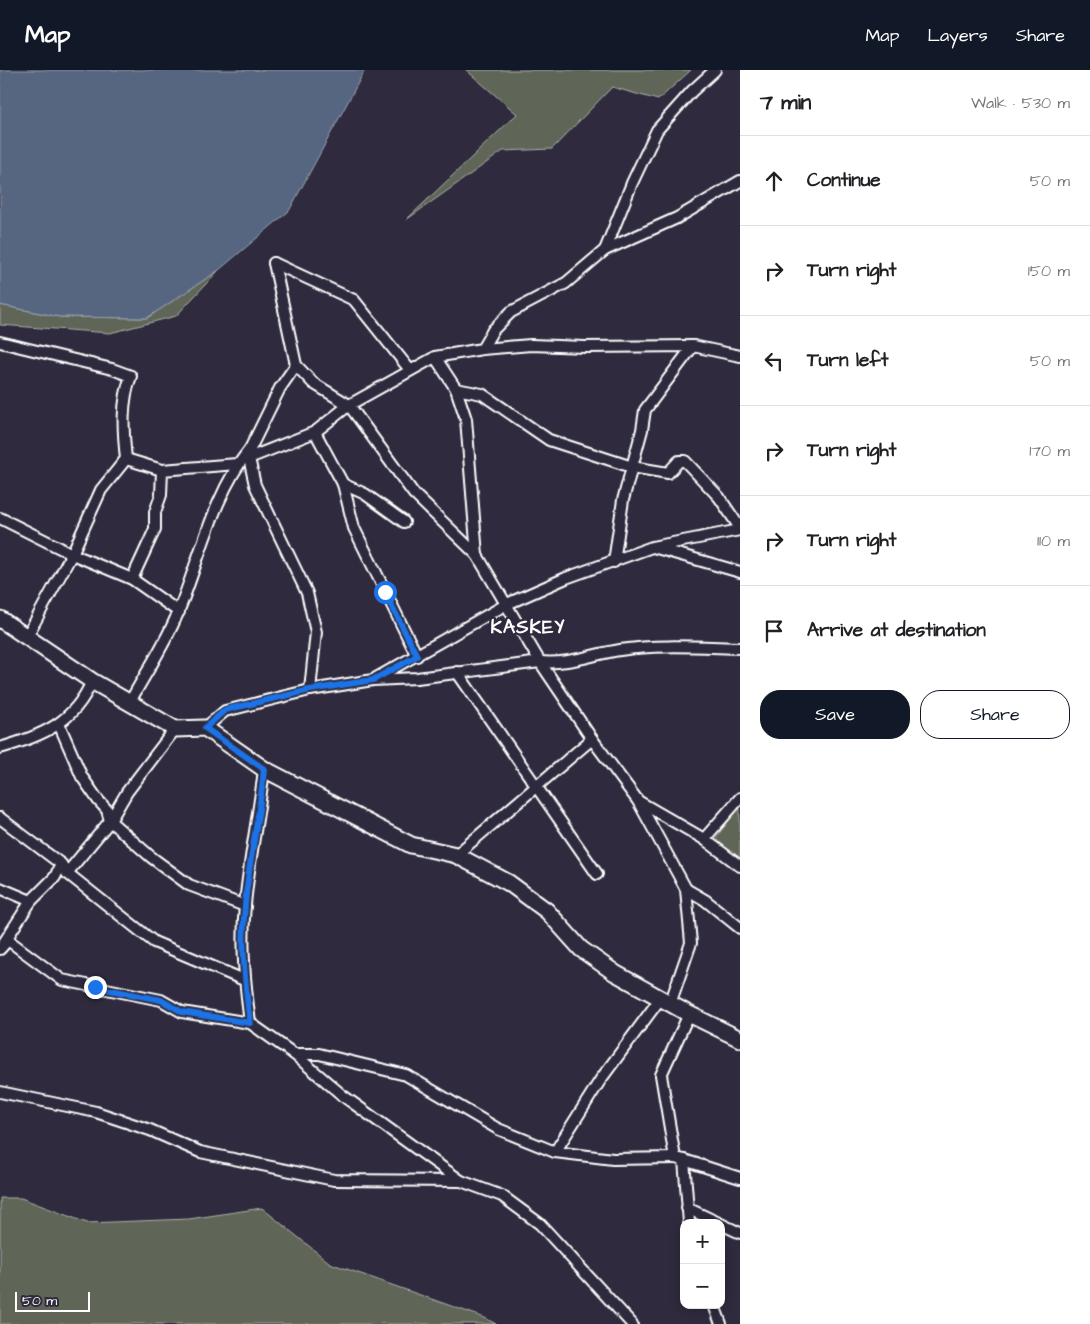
<!DOCTYPE html>
<html lang="en">
<head>
<meta charset="utf-8">
<style>
  body { margin:0; font-family:"Architects Daughter",sans-serif; background:#f2f2f2; color:#202124 }
  .controls { position:absolute; right:15px; bottom:15px; display:grid; overflow:hidden; border-radius:10px; box-shadow:0 2px 12px #0003 }
  .controls button { width:45px; height:45px; display:grid; place-items:center; padding:0; border:0; border-bottom:1px solid #e0e0e0; background:#fff; color:#202124; font:25px sans-serif }
  .scale { position:absolute; left:15px; bottom:12px; width:75px; box-sizing:border-box; padding-left:5px; border:2px solid #fff; border-top:0; font-size:14px; line-height:18px; white-space:nowrap; color:#fff; -webkit-text-stroke:4px #2f2a3d; paint-order:stroke }
  .stop { position:absolute; width:15px; height:15px; margin:-11px; border:4px solid #1a73e8; border-radius:50%; background:#fff }
  .stop.end { background:#1a73e8; border-color:#fff; box-shadow:0 1px 5px #0008 }
  .list { margin:0; padding:0; list-style:none }
  h2 { display:flex; justify-content:space-between; align-items:center; height:65px; margin:0; padding:0 20px; font-size:21px }
  h2 small { font-size:16px; font-weight:400; color:#757577 }
  .list li { display:grid; grid-template-columns:32px 1fr auto; gap:15px; align-items:center; box-sizing:border-box; height:90px; padding:0 20px; border-top:1px solid #e0e0e0 }
  .list b { display:block; font-size:19px; white-space:nowrap }
  .list em { font-size:16px; font-style:normal; color:#757577 }
  .actions { display:flex; gap:10px; padding:15px 20px }
  .actions a { flex:1; padding:11px 0; border:1px solid #111827; border-radius:20px; text-align:center; font-size:18px; color:#111827 }
  .actions .main { background:#111827; color:#fff }
  .icon { flex:none; width:28px; height:28px; fill:none; stroke:currentColor; stroke-width:2; stroke-linecap:round; stroke-linejoin:round }
  .map { position:relative; flex:none; width:740px; height:1254px; overflow:hidden }
  header { display:flex; align-items:center; gap:30px; box-sizing:border-box; height:70px; padding:0 25px; background:#111827; color:#fff }
  header strong { font-size:24px }
  nav { display:flex; gap:28px; margin-inline-start:auto; font-size:18px }
  main { display:flex }
  aside { flex:1; background:#fff }
  .map>svg:first-child { display:block }
</style>
</head>
<body>
<header>
<strong>Map</strong>
<nav><a>Map</a><a>Layers</a><a>Share</a></nav>
</header>
<main>
<div class="map">
<svg width="740" height="1254" viewBox="0 0 740 1254">
  <rect width="100%" height="100%" fill="#2f2a3d"/>
  <filter id="ink" filterUnits="userSpaceOnUse"><feTurbulence type="fractalNoise" baseFrequency=".02" numOctaves="2"/><feDisplacementMap in="SourceGraphic" scale="10" xChannelSelector="R" yChannelSelector="G"/><feConvolveMatrix kernelMatrix="1 2 1 2 8 2 1 2 1" color-interpolation-filters="sRGB"/></filter>
  <g filter="url(#ink)">
    <g fill="#5e6659" stroke="#aeb2ac">
      <polygon points="466,0 691,0 658,30 612,17 552,79 503,81 406,150 517,44"/>
      <polygon points="219,200 176,246 110,263 0,255 0,235 60,247 147,248"/>
      <polygon points="740,736 740,790 714,770"/>
      <polygon points="0,1128 21,1128 87,1153 189,1149 262,1138 330,1193 485,1248 496,1254 0,1254"/>
    </g>
    <polygon fill="#566680" stroke="#9aa3b3" points="0,0 365,0 289,141 219,200 147,248 60,247 0,235"/>
    <g fill="none" stroke-linecap="round" stroke-linejoin="round">
      <defs>
        <g id="street">
          <polyline points="605,180 677,148 740,111"/>
          <polyline points="274,193 296,295 313,313 349,335 414,424 477,485 540,592 592,669 638,731 686,819 691,873 670,934"/>
          <polyline points="274,193 354,230 410,300"/>
          <path d="M0 272 112 299 131 306C121 333 123 360 126 389L101 420 72 484 26 568"/>
          <polyline points="482,279 531,275 585,277 693,276 740,286"/>
          <polyline points="435,287 456,319 466,349 477,485"/>
          <polyline points="456,319 482,324 549,370 632,397 668,403 679,391 685,391 719,427 740,458"/>
          <polyline points="315,362 343,414 365,424 404,452"/>
          <polyline points="250,379 280,318 296,295"/>
          <polyline points="249,388 255,415 307,523 316,562 310,620"/>
          <polyline points="126,389 162,400"/>
          <polyline points="343,414 354,458 417,586"/>
          <polyline points="0,448 72,484 132,509 179,542"/>
          <polyline points="653,477 740,502"/>
          <polyline points="614,492 623,430 642,360 645,340 693,276"/>
          <polyline points="132,509 155,459 155,442 161,425 162,400 237,394"/>
          <polyline points="457,602 597,804"/>
          <polyline points="376,608 507,534 566,508 652,477 740,460"/>
          <path d="M130 632C146 602 167 572 179 540 200 488 214 423 250 379L249 388 315 362 349 335 435 287 482 279 493 260 511 242 566 213 605 180 632 113 657 60 692 21 715 0"/>
          <polyline points="59,654 82,707 98,730 107,740 110,751 151,787 189,815 245,836"/>
          <path d="M205 658 225 641 310 620 373 610 417 608 540 592C568 595 593 584 620 580 659 574 700 577 740 578"/>
          <path d="M0 678C42 666 74 653 92 611"/>
          <polyline points="638,731 704,769 740,796"/>
          <polyline points="0,748 61,794 67,803 154,872 244,910"/>
          <polyline points="704,769 740,728"/>
          <polyline points="456,785 592,669"/>
          <polyline points="67,803 110,751 127,722 175,659"/>
          <polyline points="0,818 31,831"/>
          <polyline points="686,819 705,830 740,858"/>
          <polyline points="3,874 31,831 55,807 61,794"/>
          <polyline points="0,879 8,870 62,910 161,930 182,942 250,953 294,984 319,984 406,1005 498,1059 555,1082 613,1089 675,1088"/>
          <polyline points="689,944 661,1005 675,1088 684,1090 689,1153"/>
          <path d="M250 953C245 914 241 874 245 835 249 789 259 745 264 699"/>
          <polyline points="294,984 342,1025 461,1111 502,1126 540,1154 632,1254"/>
          <polyline points="0,1022 96,1042 150,1060 200,1082 334,1110 461,1111"/>
          <polyline points="555,1082 601,1009 660,929"/>
          <polyline points="684,1090 740,1108"/>
          <polyline points="687,1138 719,1153"/>
          <polyline points="721,1154 740,1163"/>
          <polyline points="714,1235 721,1254"/>
        </g>
        <polyline id="secondary" points="0,549 92,611 175,659 205,658 264,699 411,775 456,785 509,813 547,841 581,879 615,903 689,944 740,969"/>
      </defs>
      <use href="#street" stroke="#fff" stroke-width="14"/>
      <use href="#secondary" stroke="#fff" stroke-width="19"/>
      <use href="#street" stroke="#2f2a3d" stroke-width="10"/>
      <use href="#secondary" stroke="#2f2a3d" stroke-width="15"/>
    </g>
  </g>
  <g fill="none" stroke-linecap="round" stroke-linejoin="round" filter="url(#ink)">
    <path stroke="#1a73e8" stroke-width="6" d="M95 917 161 930 182 942 250 953C245 914 241 874 245 835 249 789 260 745 264 699L205 658 225 640 310 620 373 610 417 586 385 522"/>
  </g>
  <g text-anchor="middle" dominant-baseline="central" stroke-width="4.5" stroke-linejoin="round" paint-order="stroke">
    <g font-size="19" font-weight="bold" letter-spacing="1" fill="#fff" stroke="#2f2a3d">
      <text x="528" y="557">KASKEY</text>
    </g>
  </g>
</svg>
<div class="controls">
<button>+</button>
<button>−</button>
</div>
<div class="scale">50 m</div>
<div class="stop" style="left:385px;top:522px"></div>
<div class="stop end" style="left:95px;top:917px"></div>
</div>
<aside>
<h2>7 min<small>Walk · 530 m</small></h2>
<ul class="list">
<li><svg class="icon" aria-label="ahead" viewBox="0 0 24 24"><path d="M12 20V5M6 11l6-6 6 6"/></svg><div><b>Continue</b></div><em>50 m</em></li>
<li><svg class="icon" aria-label="right" viewBox="0 0 24 24"><path d="M7 20v-9h11M14 6l5 5-5 5"/></svg><div><b>Turn right</b></div><em>150 m</em></li>
<li><svg class="icon" aria-label="left" viewBox="0 0 24 24"><path d="M17 20v-9H6M10 6l-5 5 5 5"/></svg><div><b>Turn left</b></div><em>50 m</em></li>
<li><svg class="icon" aria-label="right" viewBox="0 0 24 24"><path d="M7 20v-9h11M14 6l5 5-5 5"/></svg><div><b>Turn right</b></div><em>170 m</em></li>
<li><svg class="icon" aria-label="right" viewBox="0 0 24 24"><path d="M7 20v-9h11M14 6l5 5-5 5"/></svg><div><b>Turn right</b></div><em>110 m</em></li>
<li><svg class="icon" aria-label="arrive" viewBox="0 0 24 24"><path d="M6 21V4h12l-3 4 3 4H6"/></svg><div><b>Arrive at destination</b></div></li>
</ul>
<div class="actions"><a class="main">Save</a><a>Share</a></div>
</aside>
</main>
</body>
</html>
